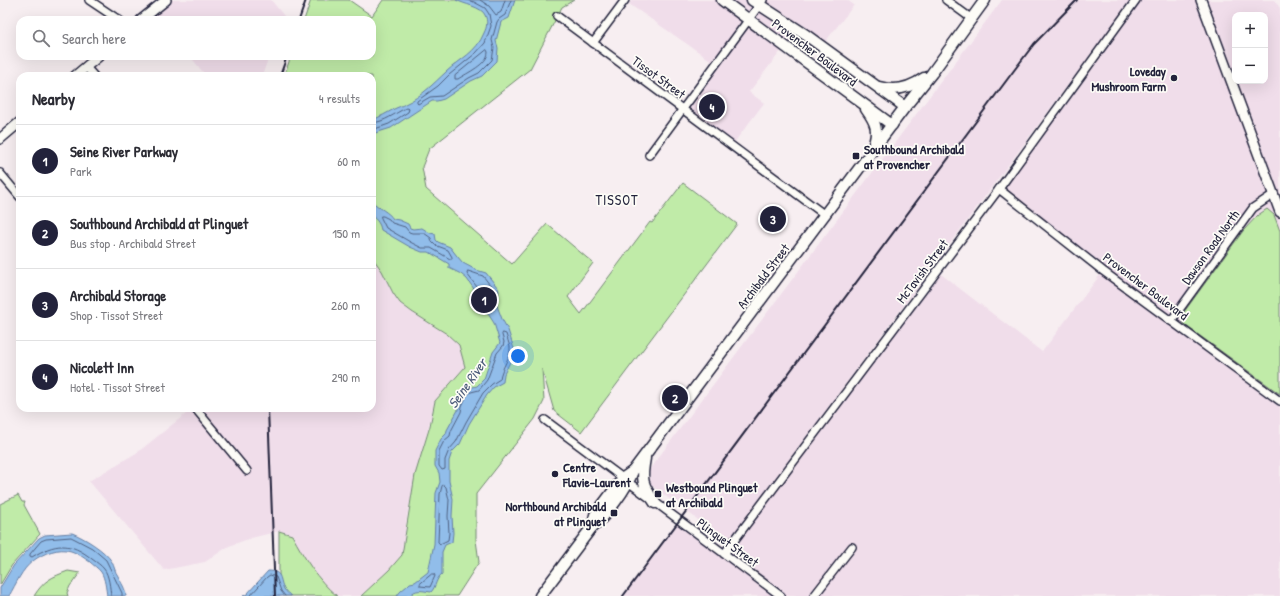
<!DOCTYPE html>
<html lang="en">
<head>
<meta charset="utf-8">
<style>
  body { margin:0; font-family:"Patrick Hand",sans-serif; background:#f2f2f3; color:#2b2b33 }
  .controls { position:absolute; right:12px; top:12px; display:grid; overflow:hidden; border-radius:8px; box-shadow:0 4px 16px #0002 }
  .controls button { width:36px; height:36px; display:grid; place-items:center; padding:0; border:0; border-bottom:1px solid #e1e1e2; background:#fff; color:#2b2b33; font:20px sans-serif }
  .you { position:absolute; left:518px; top:356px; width:14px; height:14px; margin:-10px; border:3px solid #fff; border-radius:50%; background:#1a73e8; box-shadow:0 0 0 6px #1a73e833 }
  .badge { display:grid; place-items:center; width:26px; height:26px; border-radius:50%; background:#22223b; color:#fff; font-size:13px; font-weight:700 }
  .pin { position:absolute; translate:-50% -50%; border:2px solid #fff; box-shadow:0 1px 4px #0006 }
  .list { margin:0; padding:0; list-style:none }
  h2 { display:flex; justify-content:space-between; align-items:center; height:52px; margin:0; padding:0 16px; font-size:17px }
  h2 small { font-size:13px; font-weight:400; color:#7c7c81 }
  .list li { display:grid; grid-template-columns:26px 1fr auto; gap:12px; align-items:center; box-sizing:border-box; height:72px; padding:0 16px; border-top:1px solid #e1e1e2 }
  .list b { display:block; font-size:15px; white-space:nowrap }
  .list p { margin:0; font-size:13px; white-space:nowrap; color:#7c7c81 }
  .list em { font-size:13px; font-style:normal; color:#7c7c81 }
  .icon { flex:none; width:22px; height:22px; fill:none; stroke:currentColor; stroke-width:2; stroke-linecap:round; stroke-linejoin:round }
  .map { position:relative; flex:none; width:1280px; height:596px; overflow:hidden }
  .search { position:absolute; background:#fff; box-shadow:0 4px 16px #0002; left:16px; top:16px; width:360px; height:44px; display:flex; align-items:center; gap:10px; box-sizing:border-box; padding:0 14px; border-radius:12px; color:#7c7c81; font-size:15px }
  .panel { position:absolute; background:#fff; box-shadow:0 4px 16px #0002; left:16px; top:72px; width:360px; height:340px; border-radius:12px }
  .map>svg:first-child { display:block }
</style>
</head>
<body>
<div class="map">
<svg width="1280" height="596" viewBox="0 0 1280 596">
  <rect width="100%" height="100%" fill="#f7eef1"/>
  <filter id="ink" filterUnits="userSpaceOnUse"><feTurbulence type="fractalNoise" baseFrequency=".025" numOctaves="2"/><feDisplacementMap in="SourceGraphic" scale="8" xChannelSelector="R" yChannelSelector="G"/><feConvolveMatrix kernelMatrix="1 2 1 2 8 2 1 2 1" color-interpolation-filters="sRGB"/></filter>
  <g filter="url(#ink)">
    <g fill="#f0ddea" fill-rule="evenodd">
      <polygon points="166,0 271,0 284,16 282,20 160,20 152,11"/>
      <polygon points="632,0 847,0 854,5 825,42 802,24 749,92 764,103 730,148 685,114 719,66 629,4"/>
      <polygon points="1002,0 1131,0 728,542 651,485 649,470"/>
      <path d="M1136 0H1274L1280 8V596H623L679 521 724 554 937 271 1042 352 1103 271 999 189ZM1235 15H1265V81H1235Z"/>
      <polygon points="190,56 269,56 262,76 206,76"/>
      <polygon points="372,257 382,271 393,293 400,303 412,312 447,334 459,345 465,367 442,393 435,401 408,511 402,555 389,570 361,596 337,596 326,587 303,556 292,535 279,531 251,538 229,546 205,562 164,570 89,481 138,452 188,412 191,408 372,408"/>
    </g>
    <g fill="#c0eba8" stroke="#718672">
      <polygon points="311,0 349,0 372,16 383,0 574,0 562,7 530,69 429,149 422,167 426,189 512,264 547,224 593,263 568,297 581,314 650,222 652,223 683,183 737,224 581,432 554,411 542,369 544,401 535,419 476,494 476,540 479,562 457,596 361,596 389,570 402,555 415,475 430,426 435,401 465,367 459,345 447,334 412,312 400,303 393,293 382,271 372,257 372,76 284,76 291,56 372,56 372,20 304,20"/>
      <polygon points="1267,209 1274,215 1280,231 1280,394 1185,325 1182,321 1184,312 1243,231 1258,215"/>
      <polygon points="18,495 22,502 25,502 24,505 40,534 12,565 0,585 0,504"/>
      <path d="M279 531 292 535C304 557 317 580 337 596H283L279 575Z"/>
      <path d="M68 571 80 573 70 586 67 593 68 596H34C44 580 52 577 68 571Z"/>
    </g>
    <g fill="#91bdea" stroke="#657fa4">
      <path d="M456 0H515L509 18 501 22 496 41 498 48 497 61 482 76 471 81 444 99 437 101H432L391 128 372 134V120C380 117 387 113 394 109 398 107 402 106 405 104 421 97 434 83 446 72 461 58 476 53 484 33 487 27 488 21 485 15 482 7 463 4 456 0Z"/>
      <path d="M372 201C378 208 389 212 393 219L399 220 408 224 410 228 413 229 422 228 430 233 435 234 436 240 438 242 450 247 457 256 463 263 476 270 486 273 498 288 499 291 496 303 502 319 508 330 514 349 512 358 504 374 503 382 494 387 487 395 469 424 460 444 452 452 449 461V481L453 499 452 516 453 533 452 542 445 545 442 552V574C436 578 436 587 431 592 423 591 415 588 410 596H397C400 590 406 588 410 583L415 582 428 572 434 544 436 493 440 482 439 473 435 466V451L441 439 446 434 447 430 458 410V405L462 395 465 391 469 388 477 386 484 379 493 352 500 343 494 323 483 306 478 301 474 289 467 279 461 274 449 268V264L429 252H422L410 247 381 230C380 224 377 220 372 216Z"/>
      <path d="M72 533C83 537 106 551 112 562 114 566 115 572 118 576 121 583 126 589 126 596H107C106 589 105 578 101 572 98 568 93 565 90 562 84 558 78 553 71 551 59 547 43 553 33 561 22 569 16 584 9 596H0V588L14 565 39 538 45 535Z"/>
      <path d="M268 571C283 571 279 579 284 589 286 592 289 594 291 596H243L247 594Z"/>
    </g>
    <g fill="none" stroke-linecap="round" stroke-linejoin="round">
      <g stroke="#4e6081" stroke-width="1">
        <polyline points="466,0 474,2 485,8 489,14 491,26 485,43 476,53 449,75 438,86 417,101 417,103 418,104 430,97 442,96 469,78 479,73 492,60 494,48 492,40 497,22 499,19 505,15 511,0"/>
        <polyline points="480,0 489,6 496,15 501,12 505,0"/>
        <path d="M487 50 488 52C488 64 467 73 458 79H455V76Z"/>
        <path d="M372 123C385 122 395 113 406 108L409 109 408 112 389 124 372 130"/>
        <polygon points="381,216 383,216 389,219 392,223 405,227 409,232 412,233 424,233 431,238 432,242 435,245 448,250 452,257 452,259 450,259 431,248 422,248 412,243 386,228 381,218"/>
        <polygon points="468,271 483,276 494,290 492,309 490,309 481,299 477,287 467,274"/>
        <path d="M503 333 506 334C507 338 509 343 510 347 511 358 501 368 500 379L492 384 483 393 466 422 456 442 449 450 445 460V469L442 470 439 466V451L444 441 450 436 451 431 461 412 462 406 467 395 471 392 479 390 487 380 497 353 503 346 504 342 502 335Z"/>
        <polygon points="444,485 446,487 449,500 448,516 449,533 448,540 440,544 438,542 440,494 442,486"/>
        <polygon points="432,574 434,574 435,576 430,587 420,586 420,584"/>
        <path d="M111 596C110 588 109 575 104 569 101 565 96 562 92 559 70 541 55 543 32 557L30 556V554L41 541 46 539 71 537 75 539 92 548 106 560 122 593V596"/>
        <polyline points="250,596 267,577 270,575 276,577 281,591 285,596"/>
      </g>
      <defs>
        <g id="minor">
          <polyline points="89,0 119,20"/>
          <polyline points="946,0 972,19"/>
          <polyline points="557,16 825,215"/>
          <polyline points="593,43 625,0"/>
          <polyline points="86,67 94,76"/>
          <polyline points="649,155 763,0"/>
          <polyline points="0,173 20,197"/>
          <polyline points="999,189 1103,271 1280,401"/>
          <polyline points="1171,321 1253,208 1274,194"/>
          <polyline points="195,408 247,471"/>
          <polyline points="545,420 781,596"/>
          <polyline points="724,554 999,189 1136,0"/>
          <polyline points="814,596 852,547"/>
        </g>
        <g id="tertiary">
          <polyline points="1201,0 1280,212"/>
          <polyline points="141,20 166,0"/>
          <polyline points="75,76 99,56"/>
          <polyline points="0,139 20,122"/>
        </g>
        <g id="secondary">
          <polyline points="722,0 892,125"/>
          <polyline points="752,0 806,35 905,107"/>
          <path d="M879 87C896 92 910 88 924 78"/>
          <path d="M866 109C876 123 879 130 873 147"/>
          <path d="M645 458C641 480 642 484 655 503"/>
          <polyline points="592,527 595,515 623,478 633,471"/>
          <path d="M540 596 592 527C607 515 626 490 633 471L905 107 932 73 985 0"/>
        </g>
      </defs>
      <use href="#minor" stroke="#22223b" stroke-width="10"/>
      <use href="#tertiary" stroke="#22223b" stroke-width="12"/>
      <use href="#secondary" stroke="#22223b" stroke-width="13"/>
      <use href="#minor" stroke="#fdfcf7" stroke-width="7"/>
      <use href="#tertiary" stroke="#fdfcf7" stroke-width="9"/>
      <use href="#secondary" stroke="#fdfcf7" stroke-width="10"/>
      <g stroke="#22223b" stroke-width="2">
        <polyline points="299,20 306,0"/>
        <polyline points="280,76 287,56"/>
        <polyline points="268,408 275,596"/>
        <polyline points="623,596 1015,69 1034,44 1077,0"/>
      </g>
    </g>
  </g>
  <g fill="#22223b" stroke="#fdfcf7" stroke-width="1.5">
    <circle cx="1174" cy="78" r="4"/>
    <rect x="852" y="152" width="8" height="8" rx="2"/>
    <circle cx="555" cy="474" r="4"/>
    <rect x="654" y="490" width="8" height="8" rx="2"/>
    <rect x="610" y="509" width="8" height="8" rx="2"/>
  </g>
  <g text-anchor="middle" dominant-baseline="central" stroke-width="3.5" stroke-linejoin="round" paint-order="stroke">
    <g font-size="13" fill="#22223b" stroke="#fdfcf7">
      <text transform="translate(815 52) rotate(37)">Provencher Boulevard</text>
      <text transform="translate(659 77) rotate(36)">Tissot Street</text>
      <text transform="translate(1210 247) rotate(-54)">Dawson Road North</text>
      <text transform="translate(922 271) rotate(-53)">McTavish Street</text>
      <text transform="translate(763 276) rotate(-53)">Archibald Street</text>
      <text transform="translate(1146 286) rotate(37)">Provencher Boulevard</text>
      <text transform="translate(728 542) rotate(36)">Plinguet Street</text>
    </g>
    <g font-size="13" font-weight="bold" fill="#22223b" stroke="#fdfcf7" text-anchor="start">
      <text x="1166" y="71" text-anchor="end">Loveday<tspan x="1166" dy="15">Mushroom Farm</tspan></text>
      <text x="864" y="149">Southbound Archibald<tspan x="864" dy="15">at Provencher</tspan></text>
      <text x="563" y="467">Centre<tspan x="563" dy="15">Flavie-Laurent</tspan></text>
      <text x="666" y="487">Westbound Plinguet<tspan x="666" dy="15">at Archibald</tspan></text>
      <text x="606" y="506" text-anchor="end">Northbound Archibald<tspan x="606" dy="15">at Plinguet</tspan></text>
    </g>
    <g font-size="14" letter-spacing="1" fill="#22223b" stroke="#fdfcf7">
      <text x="617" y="199">TISSOT</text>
    </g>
    <g font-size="14" font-style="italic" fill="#495878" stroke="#fdfcf7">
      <text transform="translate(467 383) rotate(-55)">Seine River</text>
    </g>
  </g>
</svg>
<div class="controls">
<button>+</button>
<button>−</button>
</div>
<div class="you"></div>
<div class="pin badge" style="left:484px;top:300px">1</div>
<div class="pin badge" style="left:675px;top:398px">2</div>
<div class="pin badge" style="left:773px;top:219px">3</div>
<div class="pin badge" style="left:712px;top:107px">4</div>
<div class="search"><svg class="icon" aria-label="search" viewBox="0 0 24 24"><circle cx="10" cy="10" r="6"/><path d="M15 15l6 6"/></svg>Search here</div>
<section class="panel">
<h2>Nearby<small>4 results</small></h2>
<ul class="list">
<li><span class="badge">1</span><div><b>Seine River Parkway</b><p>Park</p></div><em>60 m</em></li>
<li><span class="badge">2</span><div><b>Southbound Archibald at Plinguet</b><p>Bus stop · Archibald Street</p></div><em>150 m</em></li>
<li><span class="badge">3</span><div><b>Archibald Storage</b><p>Shop · Tissot Street</p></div><em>260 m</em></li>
<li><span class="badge">4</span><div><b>Nicolett Inn</b><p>Hotel · Tissot Street</p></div><em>290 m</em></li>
</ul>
</section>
</div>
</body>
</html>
